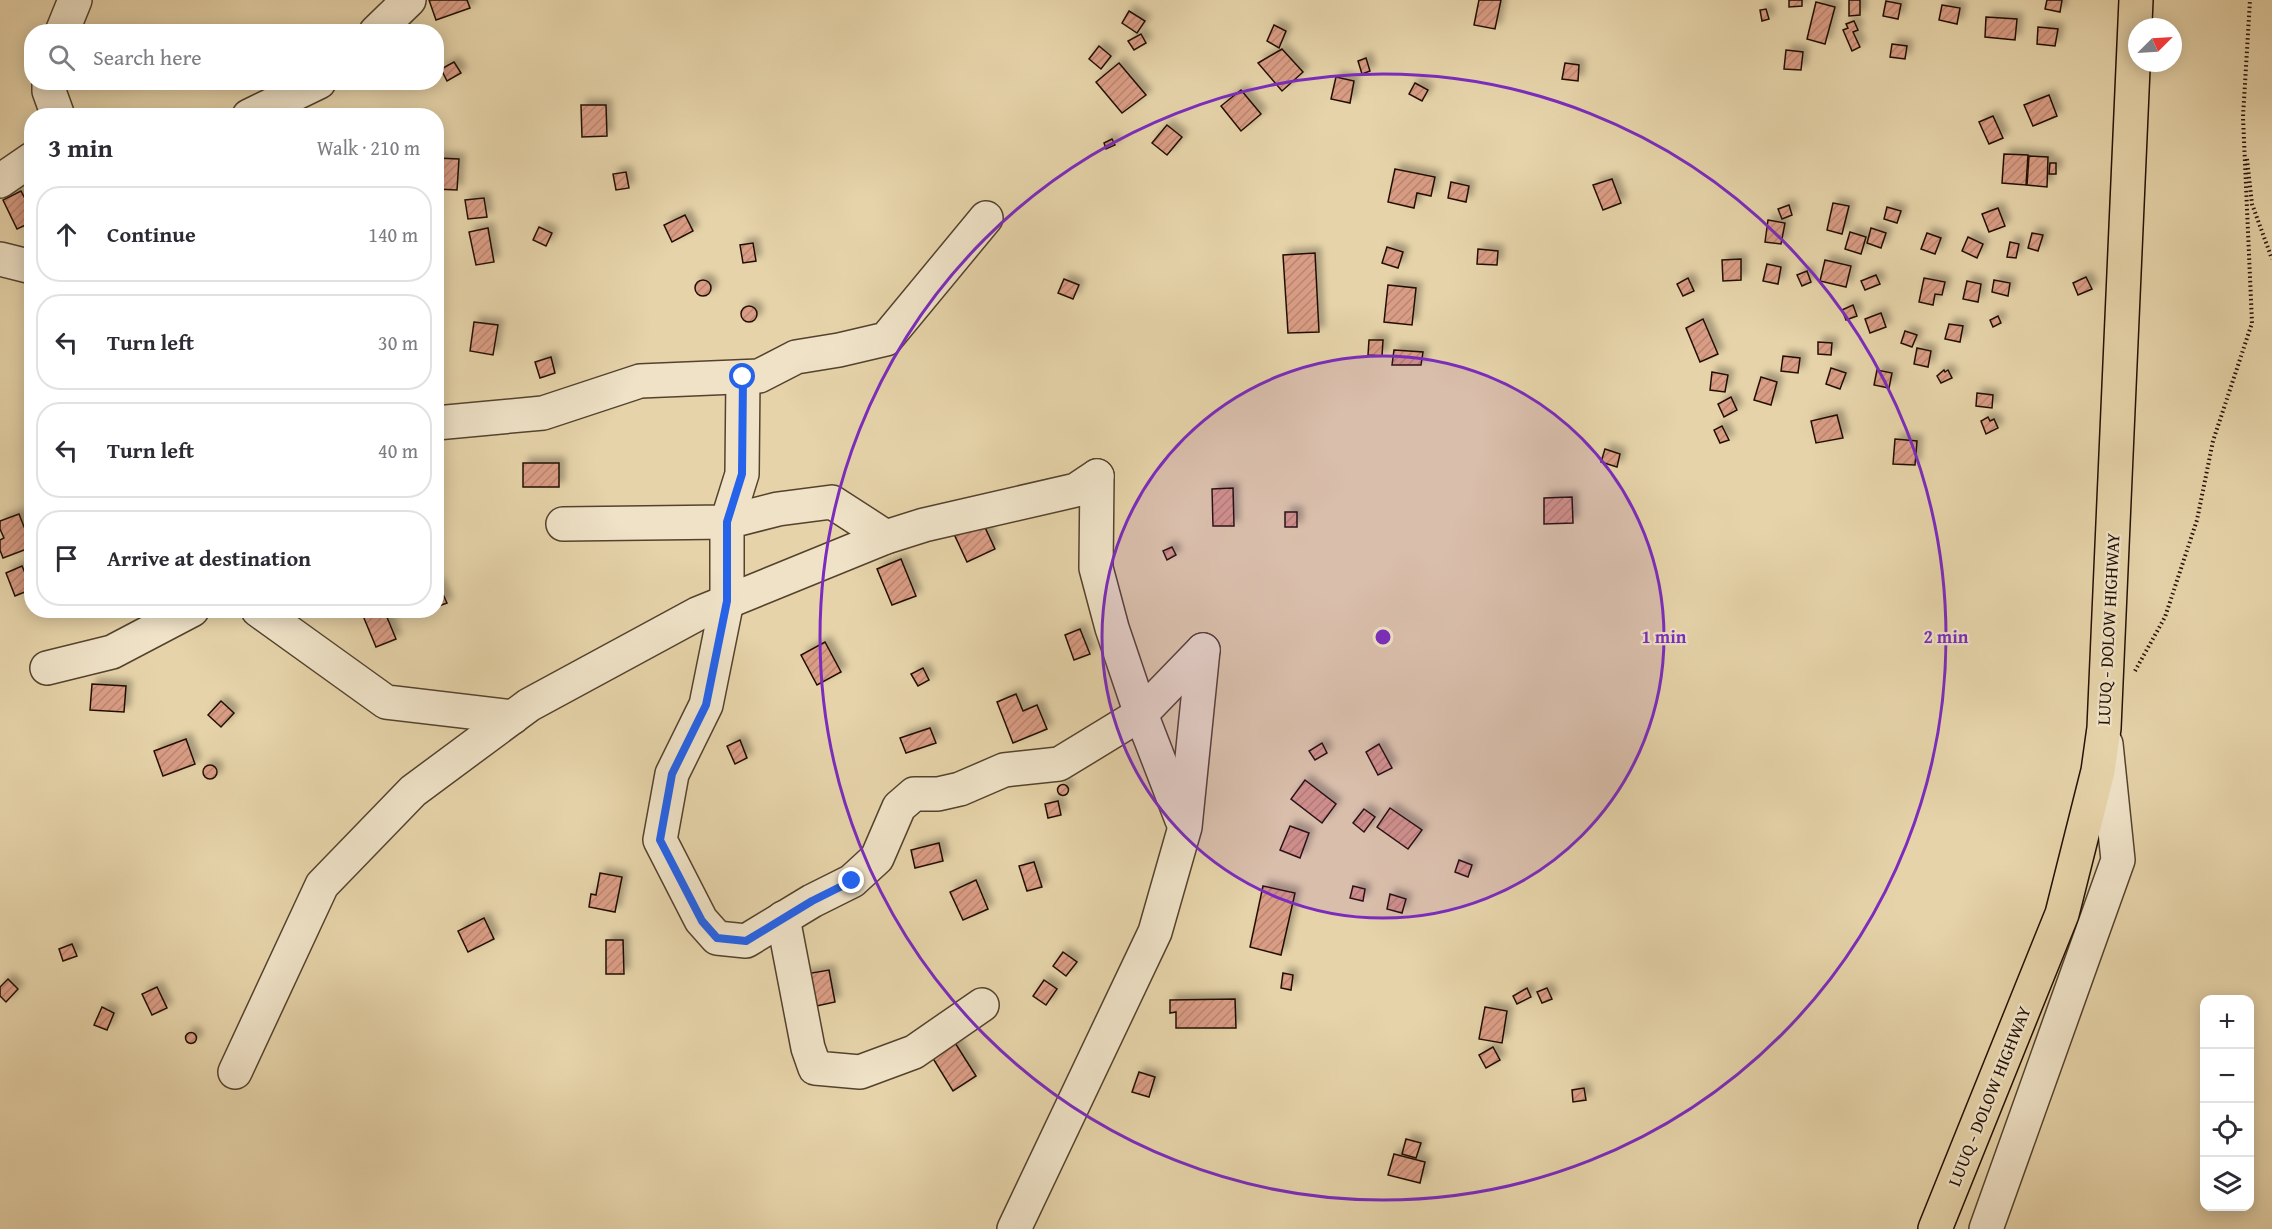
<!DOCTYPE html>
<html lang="en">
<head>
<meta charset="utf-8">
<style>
  body { margin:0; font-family:"Gentium Book Plus",serif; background:#f7f7f7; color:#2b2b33 }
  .controls { position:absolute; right:18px; bottom:18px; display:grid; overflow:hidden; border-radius:12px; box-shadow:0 3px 15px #0003 }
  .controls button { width:54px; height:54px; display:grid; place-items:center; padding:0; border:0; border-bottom:2px solid #e1e1e2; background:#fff; color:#2b2b33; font:30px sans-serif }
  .compass { position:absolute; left:2128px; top:18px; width:54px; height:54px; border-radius:50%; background:#fff; box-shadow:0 3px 15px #0003; rotate:66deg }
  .stop { position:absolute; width:18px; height:18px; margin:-14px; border:4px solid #2563eb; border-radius:50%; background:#fff }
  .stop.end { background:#2563eb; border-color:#fff; box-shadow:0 2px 6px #0008 }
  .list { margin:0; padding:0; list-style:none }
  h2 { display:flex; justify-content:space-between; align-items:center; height:78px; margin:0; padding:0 24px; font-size:26px }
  h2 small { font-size:20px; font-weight:400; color:#7c7c81 }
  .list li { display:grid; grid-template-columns:39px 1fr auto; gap:18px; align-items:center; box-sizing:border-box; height:96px; margin:0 12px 12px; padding:0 12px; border:2px solid #e1e1e2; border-radius:24px }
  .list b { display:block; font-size:22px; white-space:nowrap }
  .list em { font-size:20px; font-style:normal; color:#7c7c81 }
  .icon { flex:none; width:33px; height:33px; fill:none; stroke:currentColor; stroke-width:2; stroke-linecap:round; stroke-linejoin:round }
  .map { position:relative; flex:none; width:2272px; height:1229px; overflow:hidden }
  .search { position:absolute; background:#fff; box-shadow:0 3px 15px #0003; left:24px; top:24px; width:420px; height:66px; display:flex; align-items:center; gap:15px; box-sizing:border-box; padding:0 21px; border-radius:24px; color:#7c7c81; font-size:22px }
  .panel { position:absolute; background:#fff; box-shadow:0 3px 15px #0003; left:24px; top:108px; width:420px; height:510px; border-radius:24px }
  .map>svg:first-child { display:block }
</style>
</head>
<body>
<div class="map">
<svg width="2272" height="1229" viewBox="0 0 2272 1229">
  <defs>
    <pattern id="building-hatch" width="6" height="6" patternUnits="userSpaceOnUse" patternTransform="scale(1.5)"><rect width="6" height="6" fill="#d99c84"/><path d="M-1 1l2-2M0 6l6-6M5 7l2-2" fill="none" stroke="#ba8570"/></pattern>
    <filter id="shadow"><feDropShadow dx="5.5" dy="-5.5" stdDeviation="3" flood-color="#0004"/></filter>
  </defs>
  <rect width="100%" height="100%" fill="#e6d3a9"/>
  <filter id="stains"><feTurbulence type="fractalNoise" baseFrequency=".00333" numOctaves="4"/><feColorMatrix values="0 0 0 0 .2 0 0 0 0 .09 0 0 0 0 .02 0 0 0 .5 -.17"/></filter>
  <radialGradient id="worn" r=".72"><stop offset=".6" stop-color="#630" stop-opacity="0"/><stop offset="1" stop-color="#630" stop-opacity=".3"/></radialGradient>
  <g fill="url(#building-hatch)" stroke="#231105" stroke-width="1.5" filter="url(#shadow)">
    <polygon points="429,0 467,0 470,8 436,20"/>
    <polygon points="1479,0 1501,0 1495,29 1474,25"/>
    <polygon points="1789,0 1802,0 1802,6 1789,7"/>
    <polygon points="1849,0 1860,0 1860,15 1849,16"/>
    <polygon points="2047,0 2062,0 2060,12 2045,9"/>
    <polygon points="1886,1 1901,4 1898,19 1883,16"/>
    <polygon points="1816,2 1835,7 1825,44 1807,39"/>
    <polygon points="1942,5 1960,8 1957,24 1939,20"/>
    <polygon points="1766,9 1769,19 1762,21 1760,10"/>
    <polygon points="1129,11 1145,21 1137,33 1122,23"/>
    <polygon points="1986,17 2017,19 2015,40 1985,37"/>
    <polygon points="1854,21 1858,30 1853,32 1860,47 1852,51 1843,30 1848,28 1846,24"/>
    <polygon points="1274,25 1286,31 1279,48 1267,41"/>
    <polygon points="2038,27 2058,29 2055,46 2037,44"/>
    <polygon points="1141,34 1146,43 1134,50 1128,41"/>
    <polygon points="1892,44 1907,46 1905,59 1890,57"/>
    <polygon points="1099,46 1111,56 1101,69 1089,59"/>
    <polygon points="1282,49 1303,72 1282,91 1258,63"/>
    <polygon points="1786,50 1803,52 1801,70 1784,69"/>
    <polygon points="1366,58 1370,71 1362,74 1358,61"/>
    <polygon points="454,62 461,73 447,81 441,69"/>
    <polygon points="1119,63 1146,95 1122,113 1096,82"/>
    <polygon points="1565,63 1579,65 1578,81 1562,79"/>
    <polygon points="1336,77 1354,81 1350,103 1331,99"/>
    <polygon points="1415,83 1428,90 1422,101 1409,94"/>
    <polygon points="1241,90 1261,114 1241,131 1221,106"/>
    <polygon points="2049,95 2057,116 2033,126 2024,105"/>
    <polygon points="581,105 606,105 607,136 582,137"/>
    <polygon points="1993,116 2003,138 1989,144 1979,122"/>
    <polygon points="1167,125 1182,137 1167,155 1152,143"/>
    <polygon points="1112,139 1115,145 1106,149 1104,143"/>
    <polygon points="2004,154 2028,155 2026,185 2002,183"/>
    <polygon points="2029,156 2048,157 2047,187 2027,185"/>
    <polygon points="436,158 459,159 457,190 436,189"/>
    <polygon points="2050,163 2056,163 2056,174 2049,174"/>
    <polygon points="1395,169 1435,177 1431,196 1417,193 1414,208 1388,202"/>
    <polygon points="626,172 629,188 616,190 613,174"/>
    <polygon points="1612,179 1621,203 1603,210 1593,185"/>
    <polygon points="1451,182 1469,186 1466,202 1448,198"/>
    <polygon points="21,191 32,212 32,222 17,229 3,200"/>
    <polygon points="484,198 487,217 468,219 465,200"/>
    <polygon points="1833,203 1849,206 1842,234 1827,230"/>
    <polygon points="1789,205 1792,215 1782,219 1778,209"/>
    <polygon points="1887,207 1901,211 1897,223 1884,219"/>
    <polygon points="1998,208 2005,226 1989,232 1982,214"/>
    <polygon points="685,215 693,231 672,242 664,225"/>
    <polygon points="1768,220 1785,223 1781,244 1765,242"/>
    <polygon points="539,227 552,233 546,246 533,240"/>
    <polygon points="488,228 494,262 476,265 469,232"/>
    <polygon points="1871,228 1886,233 1881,248 1867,243"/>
    <polygon points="1850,232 1866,237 1861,254 1845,249"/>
    <polygon points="1927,233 1941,238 1935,254 1921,249"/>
    <polygon points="2032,233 2043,235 2038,251 2028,248"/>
    <polygon points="1968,237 1983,244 1977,258 1962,251"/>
    <polygon points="2010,242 2019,244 2016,258 2007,257"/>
    <polygon points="753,243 756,261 743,263 740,245"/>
    <polygon points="1387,247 1403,252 1398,268 1382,263"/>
    <polygon points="1478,249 1498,251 1497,265 1477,264"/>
    <polygon points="1315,253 1319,332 1288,333 1283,255"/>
    <polygon points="1741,259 1741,280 1723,281 1722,260"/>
    <polygon points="1825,260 1851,266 1846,287 1820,281"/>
    <polygon points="1767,264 1781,267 1778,284 1763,281"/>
    <polygon points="1807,271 1811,282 1802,286 1797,275"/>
    <polygon points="1876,275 1880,284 1865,290 1861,281"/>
    <polygon points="2086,277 2092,289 2078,295 2073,283"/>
    <polygon points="1688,278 1694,291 1683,296 1677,284"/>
    <polygon points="1924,278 1945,282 1942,295 1935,294 1933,305 1919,302"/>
    <polygon points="1064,279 1079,285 1073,299 1058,293"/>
    <circle cx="703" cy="288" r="8"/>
    <polygon points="1994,280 2010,283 2008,296 1992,292"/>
    <polygon points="1967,281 1981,284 1978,302 1963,299"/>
    <polygon points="1388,285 1416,288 1412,325 1384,322"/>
    <polygon points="1853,305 1857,316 1846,320 1842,310"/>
    <circle cx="749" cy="314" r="8"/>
    <polygon points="1881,313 1886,327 1870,333 1865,319"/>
    <polygon points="1998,316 2001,323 1993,327 1990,320"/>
    <polygon points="1703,319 1718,354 1700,362 1686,328"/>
    <polygon points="474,322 498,325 493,355 470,351"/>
    <polygon points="1949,324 1963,326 1960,342 1945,339"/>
    <polygon points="1905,331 1917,335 1912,347 1901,343"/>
    <polygon points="1369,340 1383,340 1382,356 1368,355"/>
    <polygon points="1818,342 1832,343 1831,355 1818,354"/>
    <polygon points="1917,348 1931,351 1928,367 1914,364"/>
    <polygon points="1394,350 1423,352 1421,365 1392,365"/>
    <polygon points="1783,356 1800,358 1798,373 1781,371"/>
    <polygon points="551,357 555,373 540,378 535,362"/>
    <polygon points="1831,368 1846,373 1840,389 1826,384"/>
    <polygon points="1877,370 1892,373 1889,388 1874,385"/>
    <polygon points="1944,370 1945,372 1948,370 1952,378 1941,383 1937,376"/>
    <polygon points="1712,372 1728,375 1725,392 1710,390"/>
    <polygon points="1761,377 1777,382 1771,405 1754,400"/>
    <polygon points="1977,393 1993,395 1992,408 1976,406"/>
    <polygon points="1731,397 1737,410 1724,417 1718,404"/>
    <polygon points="1837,415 1843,438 1816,443 1811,421"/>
    <polygon points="1988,417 1990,421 1994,419 1998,428 1986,434 1981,421"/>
    <polygon points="1722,426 1729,440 1720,443 1714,430"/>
    <polygon points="1895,439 1917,441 1915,465 1893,464"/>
    <polygon points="1605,449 1620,454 1617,467 1601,462"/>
    <rect x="523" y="463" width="36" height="24"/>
    <polygon points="1233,488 1234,526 1213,526 1212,489"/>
    <polygon points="1572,497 1573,523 1544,524 1544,498"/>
    <rect x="1285" y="512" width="12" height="15"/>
    <polygon points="19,514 32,547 3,558 0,550 0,540 4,538 0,529 0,521"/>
    <polygon points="982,521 995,549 967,562 954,534"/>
    <polygon points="1172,547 1176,555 1167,560 1163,551"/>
    <polygon points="901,559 916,596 892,605 877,569"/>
    <polygon points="22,566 32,589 15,596 6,573"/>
    <polygon points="438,583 447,603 436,607 436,584"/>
    <polygon points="384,610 396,639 376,647 361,611"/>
    <polygon points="1080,629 1090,654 1074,660 1065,635"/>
    <polygon points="825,642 841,672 817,685 801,655"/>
    <polygon points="923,668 929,680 918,686 911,674"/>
    <polygon points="92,684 126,686 124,712 90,710"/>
    <polygon points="1016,694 1023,711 1037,705 1047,729 1013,743 997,702"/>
    <polygon points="221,701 234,713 221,727 208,715"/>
    <polygon points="930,728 936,743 906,753 900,738"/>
    <polygon points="186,739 195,764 163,776 154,751"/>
    <polygon points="740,740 747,758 735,764 727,746"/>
    <polygon points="1322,743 1327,753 1315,760 1309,751"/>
    <polygon points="1379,744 1392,768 1378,775 1366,752"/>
    <circle cx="210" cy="772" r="7"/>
    <polygon points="1305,780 1336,804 1322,823 1291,799"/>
    <circle cx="1063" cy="790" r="5.5"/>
    <polygon points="1058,801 1061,815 1048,818 1045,804"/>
    <polygon points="1390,808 1422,830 1408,849 1377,827"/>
    <polygon points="1364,809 1375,817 1364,832 1353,823"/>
    <polygon points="1290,826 1309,833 1300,858 1280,850"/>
    <polygon points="939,843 943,861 915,868 911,850"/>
    <polygon points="1459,860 1472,865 1468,877 1455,872"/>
    <polygon points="1034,862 1042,887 1027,891 1019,866"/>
    <polygon points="600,873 622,877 615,912 589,907 591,894 596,895"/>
    <polygon points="976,880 988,909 963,920 950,892"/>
    <polygon points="1263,886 1295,893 1281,955 1250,947"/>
    <polygon points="1353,886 1365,889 1363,901 1350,898"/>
    <polygon points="1390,894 1406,899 1402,913 1387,909"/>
    <polygon points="484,918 494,939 468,952 458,931"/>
    <polygon points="606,940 623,940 624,974 606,974"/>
    <polygon points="72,944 77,956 63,961 59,949"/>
    <polygon points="1063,952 1077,962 1066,976 1053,966"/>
    <polygon points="829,970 835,1002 807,1008 800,975"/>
    <polygon points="1283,973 1293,975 1291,990 1281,988"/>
    <polygon points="8,979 18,989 6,1002 0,996 0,987"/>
    <polygon points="1044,980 1057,989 1046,1005 1033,996"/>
    <polygon points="157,987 167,1008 152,1015 142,994"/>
    <polygon points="1527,988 1531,997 1517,1004 1513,996"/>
    <polygon points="1547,988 1552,999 1542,1003 1537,992"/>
    <polygon points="1235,999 1236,1028 1176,1028 1176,1012 1170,1013 1170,1000"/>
    <polygon points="102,1007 114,1013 107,1030 94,1025"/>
    <polygon points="1485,1007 1507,1011 1502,1043 1479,1039"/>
    <circle cx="191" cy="1038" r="5.5"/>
    <polygon points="952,1038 976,1076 953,1091 929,1052"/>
    <polygon points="1493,1047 1500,1060 1486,1068 1479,1055"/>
    <polygon points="1139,1072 1155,1077 1149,1097 1132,1092"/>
    <polygon points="1584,1088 1586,1100 1573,1102 1572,1090"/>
    <polygon points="1406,1139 1421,1143 1416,1158 1402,1154"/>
    <polygon points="1394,1154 1425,1162 1420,1183 1388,1175"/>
  </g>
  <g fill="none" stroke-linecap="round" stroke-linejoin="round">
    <defs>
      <g id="minor">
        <polyline points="62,32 75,0"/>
        <polyline points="376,32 409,0"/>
        <polyline points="49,82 49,91 58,116"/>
        <polyline points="249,116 319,82"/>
        <polyline points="0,181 32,159"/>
        <polyline points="0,259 32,267"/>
        <polyline points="436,423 543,413 640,381 759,376 796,357 839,350 886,339 986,218"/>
        <polyline points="1097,476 1096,568 1112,628 1141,714 1182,820"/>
        <polyline points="563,524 727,522 742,474 743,377"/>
        <polyline points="886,537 832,502 778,509 727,522 727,601 706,705 672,774 660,840 701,920 717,938 746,941 812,901 852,881 877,858 899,807 914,794 938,794 960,789 1004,770 1059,764 1141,714 1203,650"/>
        <polyline points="258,610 386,702 513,717"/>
        <polyline points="47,668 112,652 192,610"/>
        <polyline points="783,918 808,1048 815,1068 860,1072 914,1052 982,1005"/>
        <polyline points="235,1072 322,885 413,791 529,705 697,614 886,537 924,525 1076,490 1097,476"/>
        <polyline points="1014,1229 1155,932 1185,827 1203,650"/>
        <polyline points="1986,1229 2118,860 2106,744"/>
      </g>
      <polyline id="major" points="1935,1229 2062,914 2098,771 2104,728 2136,0"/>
    </defs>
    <use href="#minor" stroke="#54422e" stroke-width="36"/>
    <use href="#major" stroke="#231105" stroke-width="36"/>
    <g stroke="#231105" stroke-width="4" stroke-dasharray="1.5 3" stroke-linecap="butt">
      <polyline points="2247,159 2252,204 2272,259"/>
      <polyline points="2135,671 2165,617 2197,520 2213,441 2252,323 2243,117 2250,0"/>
    </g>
    <use href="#minor" stroke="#efe2c7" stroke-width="33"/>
    <use href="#major" stroke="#e6d3a9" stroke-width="33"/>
  </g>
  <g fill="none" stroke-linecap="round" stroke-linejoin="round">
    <polyline stroke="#2563eb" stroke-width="8" points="743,377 742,474 727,522 727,601 706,705 672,774 660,840 702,921 717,938 746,941 812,901 852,881"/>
  </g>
  <circle cx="1383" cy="637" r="281" fill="#7b2cbf" fill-opacity=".12"/>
  <g fill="none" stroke="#7b2cbf" stroke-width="3">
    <circle cx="1383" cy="637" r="281"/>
    <circle cx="1383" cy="637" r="563"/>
  </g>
  <g text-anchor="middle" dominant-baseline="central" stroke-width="4.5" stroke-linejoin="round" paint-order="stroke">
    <g font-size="18" fill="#231105" stroke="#efe2c7">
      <text transform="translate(2108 629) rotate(-87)">LUUQ - DOLOW HIGHWAY</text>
      <text transform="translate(1989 1096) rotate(-68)">LUUQ - DOLOW HIGHWAY</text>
    </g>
  </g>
  <circle cx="1383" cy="637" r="9" fill="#7b2cbf" stroke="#efe2c7" stroke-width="3"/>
  <g font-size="18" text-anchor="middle" font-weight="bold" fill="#7b2cbf" stroke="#efe2c7" stroke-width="4.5" stroke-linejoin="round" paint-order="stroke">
    <text x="1664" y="643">1 min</text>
    <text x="1946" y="643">2 min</text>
  </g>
  <rect width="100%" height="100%" filter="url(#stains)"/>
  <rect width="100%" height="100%" fill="url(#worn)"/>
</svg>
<div class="controls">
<button>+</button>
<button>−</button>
<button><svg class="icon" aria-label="locate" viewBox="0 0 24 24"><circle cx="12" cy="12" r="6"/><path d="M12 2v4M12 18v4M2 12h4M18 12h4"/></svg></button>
<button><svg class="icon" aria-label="layers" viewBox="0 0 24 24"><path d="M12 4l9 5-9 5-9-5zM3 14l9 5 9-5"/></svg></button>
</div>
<svg class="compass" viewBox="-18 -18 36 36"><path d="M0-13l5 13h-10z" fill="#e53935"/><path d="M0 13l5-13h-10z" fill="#7c7c81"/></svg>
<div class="stop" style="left:743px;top:377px"></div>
<div class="stop end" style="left:852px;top:881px"></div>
<div class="search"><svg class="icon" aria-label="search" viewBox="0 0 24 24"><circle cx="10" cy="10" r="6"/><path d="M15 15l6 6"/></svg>Search here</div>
<section class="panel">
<h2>3 min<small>Walk · 210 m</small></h2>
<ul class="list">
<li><svg class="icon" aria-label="ahead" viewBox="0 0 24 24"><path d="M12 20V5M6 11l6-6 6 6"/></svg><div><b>Continue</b></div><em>140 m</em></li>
<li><svg class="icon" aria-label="left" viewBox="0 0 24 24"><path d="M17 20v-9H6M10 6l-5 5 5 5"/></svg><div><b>Turn left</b></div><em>30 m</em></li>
<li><svg class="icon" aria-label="left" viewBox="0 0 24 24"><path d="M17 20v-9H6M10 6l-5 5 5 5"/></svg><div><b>Turn left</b></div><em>40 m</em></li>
<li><svg class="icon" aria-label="arrive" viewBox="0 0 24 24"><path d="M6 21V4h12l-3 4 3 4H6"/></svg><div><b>Arrive at destination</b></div></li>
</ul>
</section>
</div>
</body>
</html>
